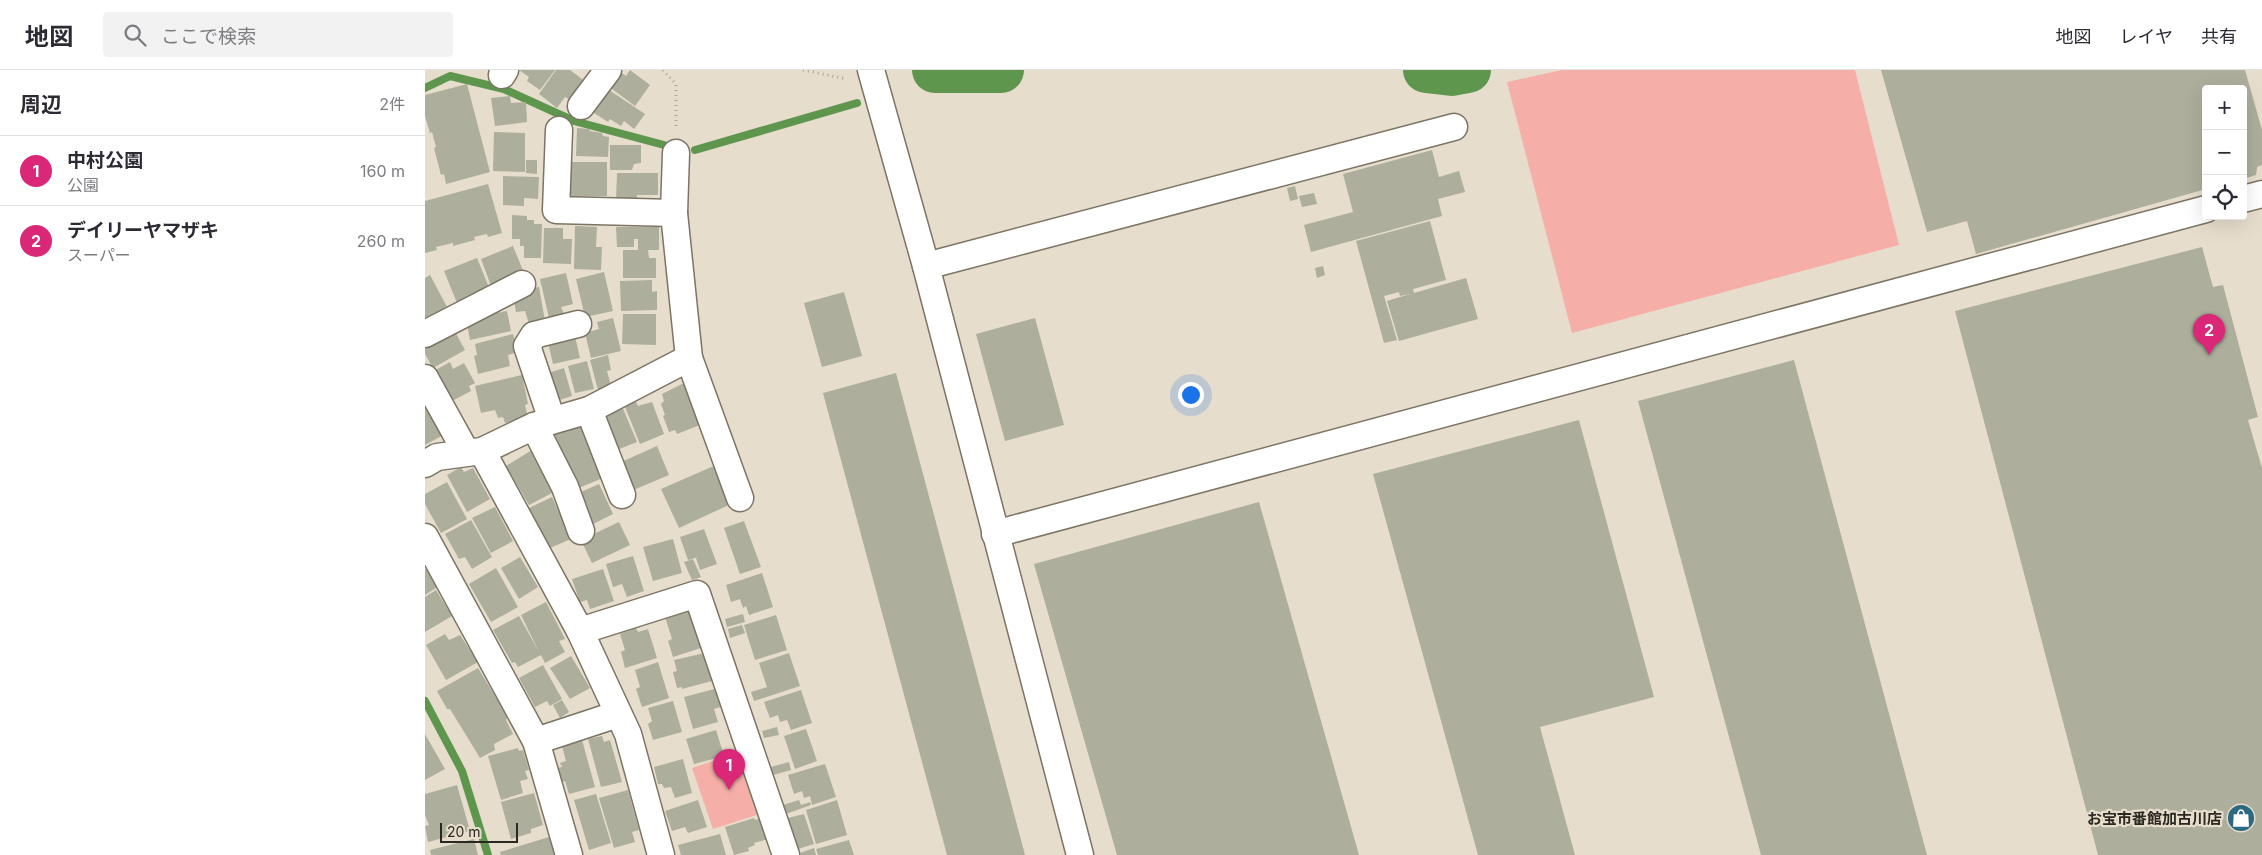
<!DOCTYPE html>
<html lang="ja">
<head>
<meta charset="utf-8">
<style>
  body { margin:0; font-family:Inter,"Noto Sans JP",sans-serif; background:#f2f2f3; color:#2b2b33 }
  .controls { position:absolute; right:15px; top:15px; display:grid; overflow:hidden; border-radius:5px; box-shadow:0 5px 20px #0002 }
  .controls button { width:45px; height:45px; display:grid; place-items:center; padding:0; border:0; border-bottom:1px solid #e1e1e2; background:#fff; color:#2b2b33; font:25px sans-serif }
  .scale { position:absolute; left:15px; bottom:12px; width:78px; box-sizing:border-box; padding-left:5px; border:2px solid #2b2821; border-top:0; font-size:14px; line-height:18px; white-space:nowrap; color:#2b2821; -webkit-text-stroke:4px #e7ddcc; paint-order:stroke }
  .you { position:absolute; left:765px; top:324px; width:18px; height:18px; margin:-12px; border:4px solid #fff; border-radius:50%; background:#1a73e8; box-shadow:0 0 0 8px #1a73e833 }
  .badge { display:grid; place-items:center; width:32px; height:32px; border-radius:50%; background:#db2777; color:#fff; font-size:16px; font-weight:700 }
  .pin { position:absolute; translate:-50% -41px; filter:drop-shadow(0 1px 2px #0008) }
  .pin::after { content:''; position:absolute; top:26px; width:18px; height:15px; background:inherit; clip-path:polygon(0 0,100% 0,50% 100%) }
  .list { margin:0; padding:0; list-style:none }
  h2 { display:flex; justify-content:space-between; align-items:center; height:65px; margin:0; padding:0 20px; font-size:21px }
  h2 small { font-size:16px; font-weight:400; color:#7c7c81 }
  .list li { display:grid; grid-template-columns:32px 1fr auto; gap:15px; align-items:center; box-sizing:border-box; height:70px; padding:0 20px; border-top:1px solid #e1e1e2 }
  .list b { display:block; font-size:19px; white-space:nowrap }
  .list p { margin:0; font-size:16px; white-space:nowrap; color:#7c7c81 }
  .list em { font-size:16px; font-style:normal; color:#7c7c81 }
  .icon { flex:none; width:28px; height:28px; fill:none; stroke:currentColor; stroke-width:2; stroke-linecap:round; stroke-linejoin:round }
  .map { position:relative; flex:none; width:1837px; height:785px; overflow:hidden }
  header { display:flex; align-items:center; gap:30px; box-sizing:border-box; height:70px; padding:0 25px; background:#fff; border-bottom:1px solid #e1e1e2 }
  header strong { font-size:24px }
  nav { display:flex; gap:28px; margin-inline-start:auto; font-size:18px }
  .search { width:350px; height:45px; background:#f2f2f3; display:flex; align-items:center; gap:12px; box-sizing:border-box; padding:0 18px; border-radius:5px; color:#7c7c81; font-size:19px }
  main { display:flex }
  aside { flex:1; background:#fff }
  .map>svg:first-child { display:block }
</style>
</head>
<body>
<header>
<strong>地図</strong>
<div class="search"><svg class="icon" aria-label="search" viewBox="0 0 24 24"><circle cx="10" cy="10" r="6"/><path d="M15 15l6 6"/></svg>ここで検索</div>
<nav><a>地図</a><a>レイヤ</a><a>共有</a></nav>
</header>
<main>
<aside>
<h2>周辺<small>2件</small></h2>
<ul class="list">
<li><span class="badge">1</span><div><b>中村公園</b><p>公園</p></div><em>160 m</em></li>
<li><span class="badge">2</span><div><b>デイリーヤマザキ</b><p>スーパー</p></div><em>260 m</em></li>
</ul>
</aside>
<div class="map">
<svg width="1837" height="785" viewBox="0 0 1837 785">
  <rect width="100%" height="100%" fill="#e7ddcc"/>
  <g fill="#f6afa8">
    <polygon points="1137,0 1430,0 1474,175 1147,263 1082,12"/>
    <polygon points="321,680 341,742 288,759 267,698"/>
  </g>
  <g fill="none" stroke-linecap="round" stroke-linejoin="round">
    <g stroke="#5f964e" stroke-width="8">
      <polyline points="0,18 25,6 79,19 149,51 239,75"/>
      <polyline points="270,80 432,33"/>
      <polyline points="0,631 37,701 63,785"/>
    </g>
    <g stroke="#5f964e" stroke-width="46">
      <polyline points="510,0 576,0"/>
      <polyline points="1001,0 1027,3 1043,0"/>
    </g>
  </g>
  <g fill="#adae9c">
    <polygon points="94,0 130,0 115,20 102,11 104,7"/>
    <polygon points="131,0 145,0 161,12 147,31 140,27 132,38 114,24"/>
    <polygon points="205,0 225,15 210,36 183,16 194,1 201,6"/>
    <polygon points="1456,0 1820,0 1837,60 1837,95 1832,97 1831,105 1818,109 1818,19 1781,19 1781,119 1551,184 1542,151 1502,162"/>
    <polygon points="42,14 65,102 21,114 19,104 16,105 9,78 11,77 7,62 5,63 0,46 0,25"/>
    <polygon points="181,18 220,44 209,59 199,51 196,56 185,49 183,52 166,41"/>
    <polygon points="85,26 86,33 101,32 102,52 70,56 66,28"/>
    <polygon points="152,58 164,59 165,61 177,63 178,66 184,67 183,87 151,86"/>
    <polygon points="69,62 100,63 100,102 68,101"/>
    <polygon points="185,75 216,75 216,93 209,94 207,100 185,100"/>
    <polygon points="1007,80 1014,107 1034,101 1040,122 1013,129 1017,146 886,182 879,155 928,142 918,104"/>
    <polygon points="101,90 112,90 112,104 101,103"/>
    <rect x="146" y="92" width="36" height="34"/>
    <polygon points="192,103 233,103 233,125 212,125 212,132 191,131"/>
    <polygon points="78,106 114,107 113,129 99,128 99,136 78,135"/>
    <polygon points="63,114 77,163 63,167 62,164 49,167 50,170 28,176 28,173 11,177 12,180 0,183 0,131"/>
    <polygon points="870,116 873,129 865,131 862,118"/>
    <polygon points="889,123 892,134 877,137 874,126"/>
    <polygon points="87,145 102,146 102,150 109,150 109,154 117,154 116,188 99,188 99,176 95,176 95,169 87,169"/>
    <polygon points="1005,151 1021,210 988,219 989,223 1041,208 1053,249 974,271 962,231 985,224 975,226 974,222 959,226 972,270 959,273 931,171"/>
    <polygon points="150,156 172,157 171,177 177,177 176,200 149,199"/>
    <polygon points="191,157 234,157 234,180 213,180 213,169 209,169 209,177 192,177"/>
    <polygon points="119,158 138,158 138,169 147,169 146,194 118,193"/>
    <polygon points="88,176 99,203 66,216 56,189"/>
    <polygon points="1777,177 1788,217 1798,215 1833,347 1823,350 1837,398 1837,785 1673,785 1530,241"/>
    <polygon points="198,180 223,180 224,188 231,188 231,208 198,208"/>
    <polygon points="52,188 65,220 32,233 19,201"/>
    <polygon points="898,196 900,205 892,208 890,198"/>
    <polygon points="179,202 188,241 160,247 151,209"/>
    <polygon points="141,203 148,234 136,237 139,244 124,248 115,209"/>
    <polygon points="5,205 22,237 0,248 0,208"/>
    <polygon points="227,210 227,222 232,221 232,240 196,241 195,211"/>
    <polygon points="114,217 120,251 104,254 100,241 91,242 88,226 99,220"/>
    <polygon points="419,222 437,286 397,297 379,233"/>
    <polygon points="82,241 86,261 45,270 42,254 50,247"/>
    <polygon points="198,244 231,244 231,275 197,274"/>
    <polygon points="188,248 196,281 166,288 160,263 174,259 172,252"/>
    <polygon points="610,248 639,355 580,371 551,264"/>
    <polygon points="28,258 40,280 8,298 0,284 0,274"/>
    <polygon points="88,264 93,282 83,285 85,296 53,304 49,286 52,285 50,274"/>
    <polygon points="150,266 155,288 128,294 123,272"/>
    <polygon points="183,285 186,300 182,301 186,316 173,320 165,290"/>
    <polygon points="1369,290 1502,785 1336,785 1213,331"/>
    <polygon points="162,291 169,319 150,323 143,296"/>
    <polygon points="25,292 28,299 39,293 50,313 44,316 46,321 25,332 15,314 18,312 14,304 10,307 7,302"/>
    <polygon points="139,298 147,326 131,331 123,303"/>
    <polygon points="471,303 600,785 522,785 398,323"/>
    <polygon points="97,305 103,334 100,335 103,348 80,353 78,347 73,348 70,340 56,343 50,316"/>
    <polygon points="263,311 280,353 252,364 250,360 244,362 238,346 240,345 236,334 239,331 237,324"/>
    <polygon points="209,328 213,336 227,332 239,364 215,374 198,332"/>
    <polygon points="0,330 20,364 0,375"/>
    <polygon points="196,334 212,372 189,381 177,343"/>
    <polygon points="153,350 178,408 151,419 126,362"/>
    <polygon points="1154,350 1229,627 1115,657 1150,785 1053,785 948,404"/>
    <polygon points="232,376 244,405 206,421 194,393"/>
    <polygon points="107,380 129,422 104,435 81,396"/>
    <polygon points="291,395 308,433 254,458 236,419"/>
    <polygon points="36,397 39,402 48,398 65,429 42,442 22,405"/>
    <polygon points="22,412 42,449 16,463 0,434 0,424"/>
    <polygon points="174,414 188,444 166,455 159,441 163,438 156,422"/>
    <polygon points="127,427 146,469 125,478 104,438"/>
    <polygon points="834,432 934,785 692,785 609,494"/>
    <polygon points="70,437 88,471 66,483 47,448"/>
    <polygon points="46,450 67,487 47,499 40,487 34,489 20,464"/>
    <polygon points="319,451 336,497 315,504 299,458"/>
    <polygon points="194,452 205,475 167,493 156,470"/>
    <polygon points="279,459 292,494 275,500 271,488 273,487 263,490 255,467"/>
    <polygon points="248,469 257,503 228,511 218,477"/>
    <polygon points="208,486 219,521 202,527 197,514 188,517 181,494"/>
    <polygon points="95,487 113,517 94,529 76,498"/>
    <polygon points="268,489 276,507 267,510 259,492"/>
    <polygon points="3,498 14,516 0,525 0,499"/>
    <polygon points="71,498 93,537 66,552 44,514"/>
    <polygon points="178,499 189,531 165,539 162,530 155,532 147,509"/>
    <polygon points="337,503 348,537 324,545 321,536 318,538 315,529 306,532 301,515"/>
    <polygon points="11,520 27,546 0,562 0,527"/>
    <polygon points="121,532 140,569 134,571 140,582 120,593 116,585 93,597 90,592 87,593 68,560 94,546 114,582 96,545"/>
    <polygon points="262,540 265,546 270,545 279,577 248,587 243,571 247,569 240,547"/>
    <polygon points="318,544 320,552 302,557 300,549"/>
    <polygon points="351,545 362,580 330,590 319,555"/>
    <polygon points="317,555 320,563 305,568 303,559"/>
    <polygon points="211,558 213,562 223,559 232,588 200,598 196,582 200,580 195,564"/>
    <polygon points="20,564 24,570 35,565 53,592 21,610 1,575"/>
    <polygon points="280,583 287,611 257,619 257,617 252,618 248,602 252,601 249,590"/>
    <polygon points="364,583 375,616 329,631 326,622 342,617 334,593"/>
    <polygon points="146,586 165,618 145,629 125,598"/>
    <polygon points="233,592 244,628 217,637 211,619 215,617 210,600"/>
    <polygon points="118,595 137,629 125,636 122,631 110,637 94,608"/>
    <polygon points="53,598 83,647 81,650 88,664 69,674 70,680 55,688 25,639 22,639 12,621"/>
    <polygon points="297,617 302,635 289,639 293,652 268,659 259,627"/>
    <polygon points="376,620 387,653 366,660 362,650 355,652 353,645 345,648 339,632"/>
    <polygon points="137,630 144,642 135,648 128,635"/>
    <polygon points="248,631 257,662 228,670 223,654 227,651 223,638"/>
    <polygon points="352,657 354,665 339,668 337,661"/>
    <polygon points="381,659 392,691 370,699 359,666"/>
    <polygon points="291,660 299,686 269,694 261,669"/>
    <polygon points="0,664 20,699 0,710"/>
    <polygon points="177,666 179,672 185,670 197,712 176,717 163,669"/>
    <polygon points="157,670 170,717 144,724 140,711 137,712 133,698 137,697 135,693 141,691 137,676"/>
    <polygon points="93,678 94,681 98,680 104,700 100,701 103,709 95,711 98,723 76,730 63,686"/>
    <polygon points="258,689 267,723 250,728 246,717 239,718 237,714 233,714 229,697"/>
    <polygon points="364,692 366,700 348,705 346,697"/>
    <polygon points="400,694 411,727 387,735 385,726 379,728 377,721 369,724 363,705"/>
    <polygon points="32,715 45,761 3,772 0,756 4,755 0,745 0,724"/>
    <polygon points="203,720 214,760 207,762 210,772 189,778 174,728"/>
    <polygon points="109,723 118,755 106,759 106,763 86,769 76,732"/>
    <polygon points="171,724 186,773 164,780 149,730"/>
    <polygon points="273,730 282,757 263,763 260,757 247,761 240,741"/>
    <polygon points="374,730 376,735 385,732 386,735 361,744 358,735"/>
    <polygon points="412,730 422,765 391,774 381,740"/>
    <polygon points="379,744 389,774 373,779 363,748"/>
    <polygon points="340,747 347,768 329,773 330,775 323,778 324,781 309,785 300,757 329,748 330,750"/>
    <polygon points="295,764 301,785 256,785 253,775"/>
    <polygon points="124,767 130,785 76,785 75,782"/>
    <polygon points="49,769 53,785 6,785 5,780"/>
    <polygon points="424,770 429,785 393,785 391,779"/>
    <polygon points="389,778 391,785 376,785 375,783"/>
  </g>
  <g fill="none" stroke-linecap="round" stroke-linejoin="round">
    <defs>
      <g id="minor">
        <polyline points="446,0 501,196 655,785"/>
        <polyline points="77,5 80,0"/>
        <polyline points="156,36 183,0"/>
        <polyline points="134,60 131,140 249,143"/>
        <polyline points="251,83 249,143 264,288 315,428"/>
        <polyline points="1818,129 1837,124"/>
        <polyline points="501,196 1029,57"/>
        <polyline points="0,264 97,214"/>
        <polyline points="0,308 41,382"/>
        <polyline points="164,340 197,425"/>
        <polyline points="127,350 102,276 109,265 153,254"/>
        <polyline points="109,356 140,417 156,461"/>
        <polyline points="57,381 109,356 164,340 264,288"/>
        <polyline points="0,394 12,387 57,381 155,561 203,664 236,785"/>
        <polyline points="570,464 1781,139"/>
        <polyline points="0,467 111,671 144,785"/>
        <polyline points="155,561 272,524 361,785"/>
        <polyline points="111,671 193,644"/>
      </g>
    </defs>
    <use href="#minor" stroke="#7c7464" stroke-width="29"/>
    <g stroke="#aca497" stroke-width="3" stroke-dasharray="1 4" stroke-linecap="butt">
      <polyline points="238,0 251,14 251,57"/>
      <polyline points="378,0 422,9"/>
    </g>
    <use href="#minor" stroke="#fff" stroke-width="26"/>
  </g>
  <defs>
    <symbol id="shop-disc" viewBox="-11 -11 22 22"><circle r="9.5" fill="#2b6a80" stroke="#e7ddcc"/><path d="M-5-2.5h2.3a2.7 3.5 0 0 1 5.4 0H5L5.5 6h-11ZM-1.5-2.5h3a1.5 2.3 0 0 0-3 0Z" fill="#fff"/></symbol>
  </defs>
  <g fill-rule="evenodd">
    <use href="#shop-disc" x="1800" y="732" width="32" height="32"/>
  </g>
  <g text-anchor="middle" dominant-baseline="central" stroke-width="4.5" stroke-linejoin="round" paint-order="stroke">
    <g font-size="15" font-weight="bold" fill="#2b2821" stroke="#e7ddcc" text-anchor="end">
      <text x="1797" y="748">お宝市番館加古川店</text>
    </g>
  </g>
</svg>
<div class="controls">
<button>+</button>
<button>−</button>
<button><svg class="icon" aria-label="locate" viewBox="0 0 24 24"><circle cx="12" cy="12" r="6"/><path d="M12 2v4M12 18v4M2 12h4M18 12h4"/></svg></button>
</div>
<div class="scale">20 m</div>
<div class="you"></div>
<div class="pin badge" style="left:304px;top:720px">1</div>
<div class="pin badge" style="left:1784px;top:285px">2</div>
</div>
</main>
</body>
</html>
